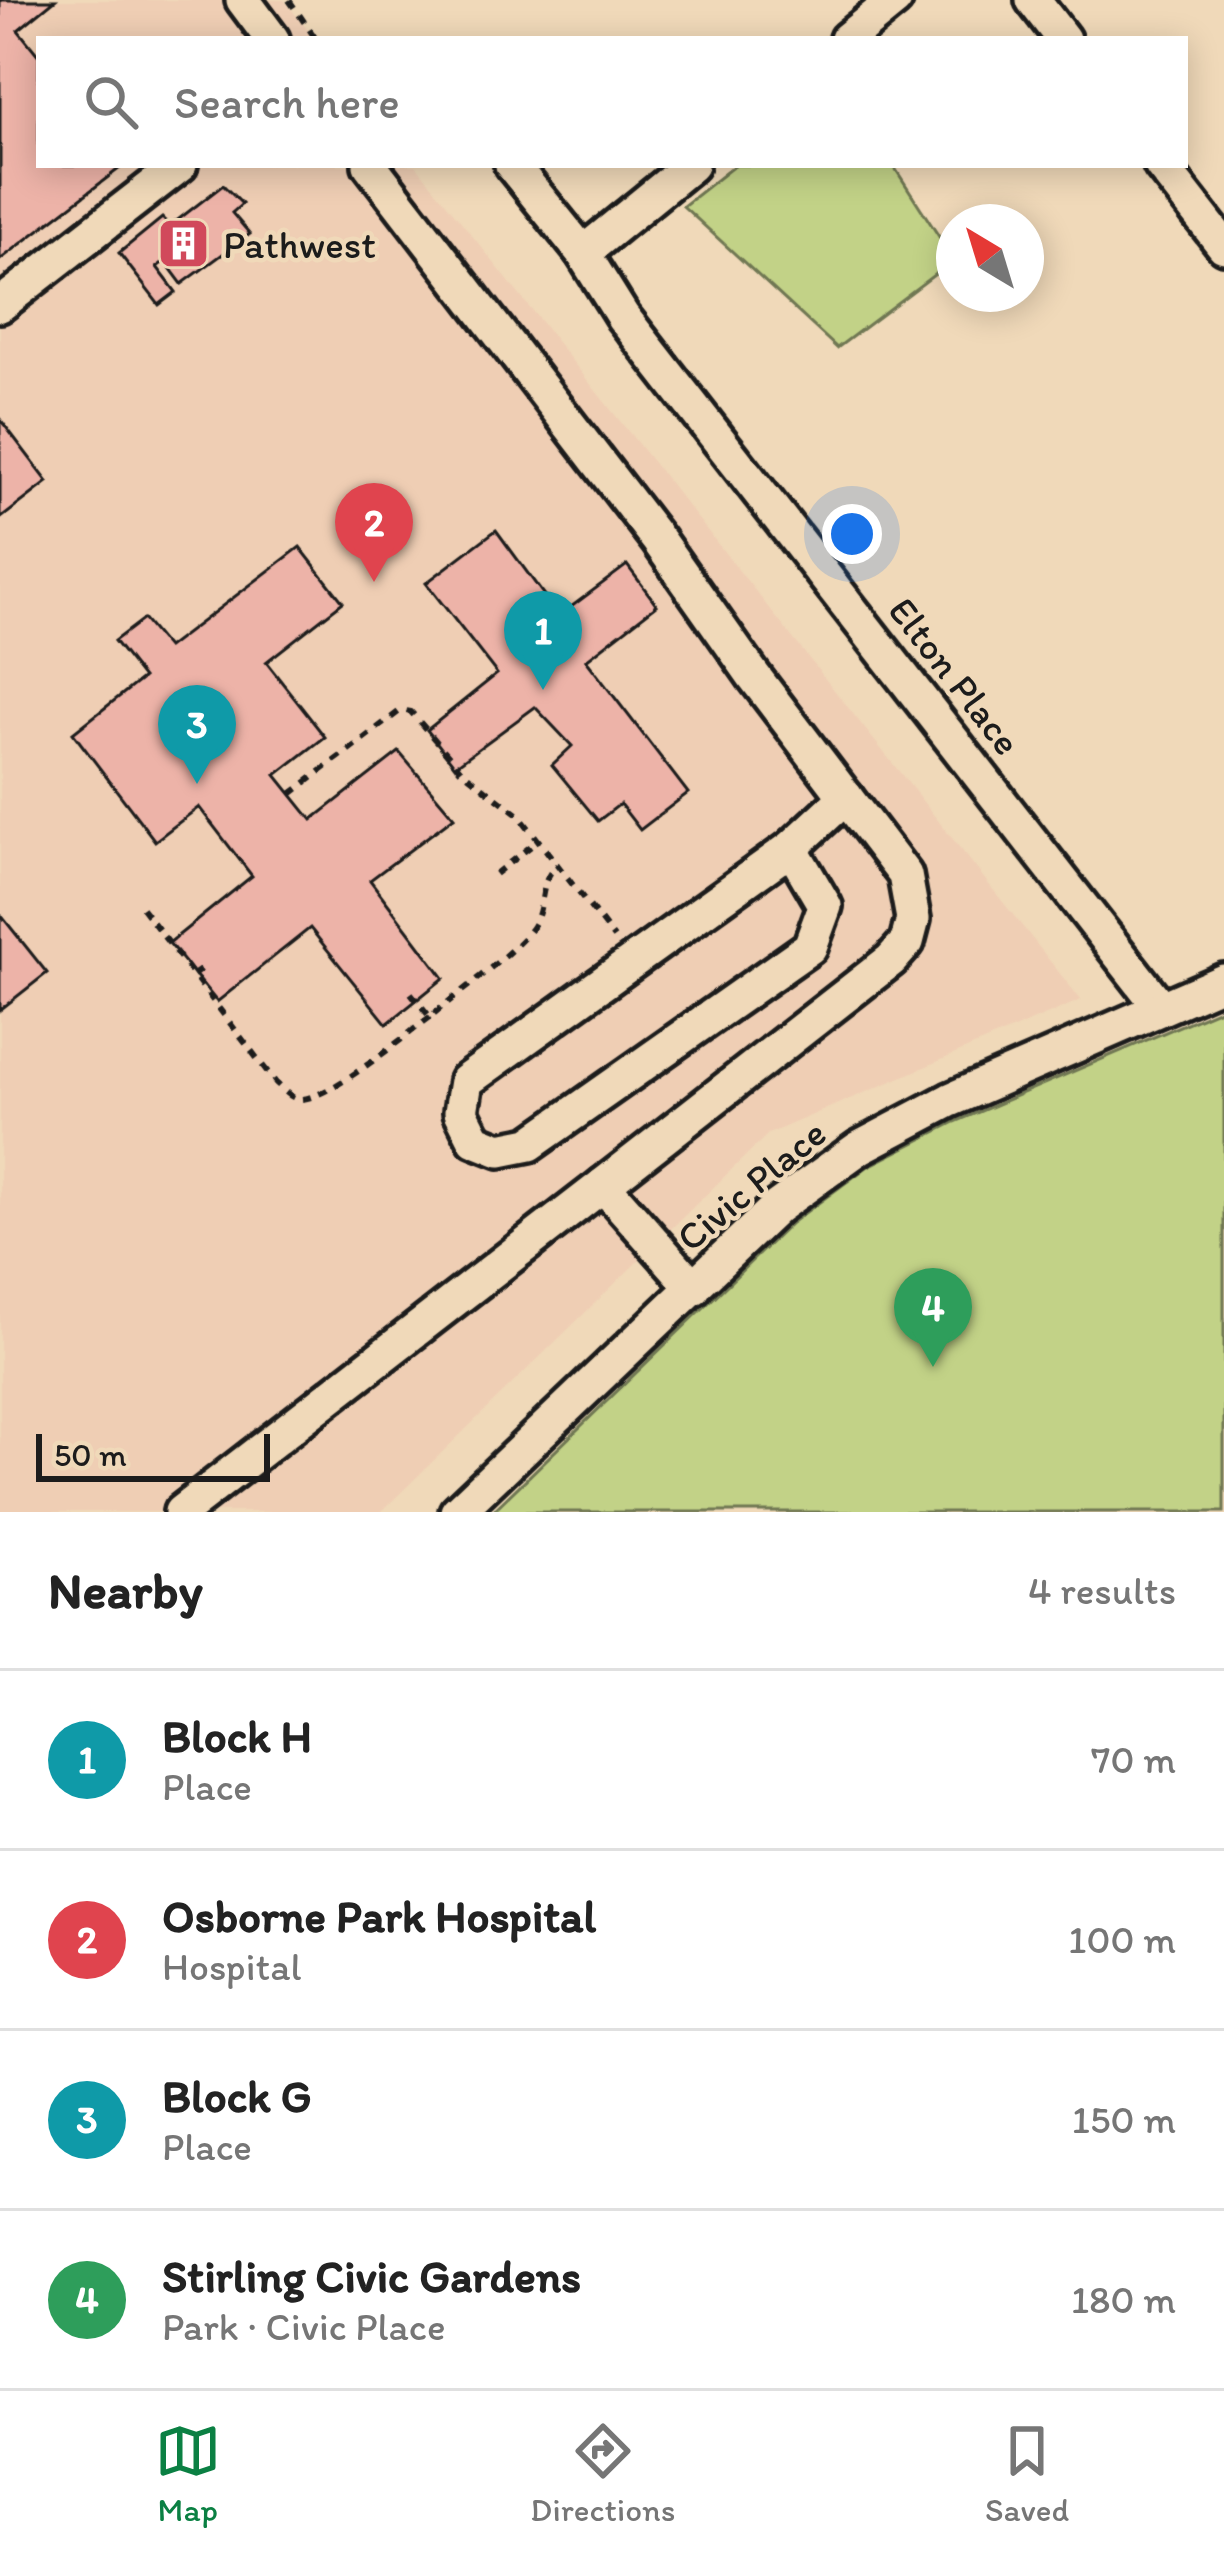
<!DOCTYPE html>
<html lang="en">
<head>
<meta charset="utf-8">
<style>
  body { margin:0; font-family:Itim,sans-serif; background:#f6f6f6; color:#222 }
  .compass { position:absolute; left:936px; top:204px; width:108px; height:108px; border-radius:50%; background:#fff; box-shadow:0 6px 30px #0003; rotate:322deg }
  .scale { position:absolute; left:36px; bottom:30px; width:234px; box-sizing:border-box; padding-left:12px; border:6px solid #1c1c1c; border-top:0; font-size:33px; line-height:42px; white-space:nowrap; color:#1c1c1c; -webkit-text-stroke:9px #f0d9b9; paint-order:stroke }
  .you { position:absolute; left:852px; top:534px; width:42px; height:42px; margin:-30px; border:9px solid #fff; border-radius:50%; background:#1a73e8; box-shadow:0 0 0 18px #1a73e833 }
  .badge { display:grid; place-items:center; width:78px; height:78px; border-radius:50%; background:#0b8043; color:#fff; font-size:39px; font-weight:700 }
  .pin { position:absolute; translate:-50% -99px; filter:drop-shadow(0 3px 6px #0008) }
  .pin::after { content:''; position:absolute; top:63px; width:42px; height:36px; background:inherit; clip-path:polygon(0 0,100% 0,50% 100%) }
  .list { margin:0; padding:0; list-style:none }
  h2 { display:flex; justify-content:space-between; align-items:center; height:156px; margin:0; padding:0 48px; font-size:51px }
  h2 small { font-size:39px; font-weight:400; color:#767676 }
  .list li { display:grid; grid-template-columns:78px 1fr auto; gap:36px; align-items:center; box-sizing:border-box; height:180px; padding:0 48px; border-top:3px solid #e0e0e0 }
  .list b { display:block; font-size:45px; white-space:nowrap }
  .list p { margin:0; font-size:39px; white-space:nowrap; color:#767676 }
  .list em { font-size:39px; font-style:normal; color:#767676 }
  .icon { flex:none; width:66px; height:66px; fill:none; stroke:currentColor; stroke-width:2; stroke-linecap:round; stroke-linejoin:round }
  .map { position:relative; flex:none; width:1224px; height:1512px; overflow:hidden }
  .search { position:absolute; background:#fff; box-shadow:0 6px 30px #0003; left:36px; right:36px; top:36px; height:132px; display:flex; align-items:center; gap:30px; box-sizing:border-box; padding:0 42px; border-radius:0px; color:#767676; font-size:45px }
  .sheet { height:876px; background:#fff }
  nav { display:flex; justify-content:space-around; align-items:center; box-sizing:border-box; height:168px; border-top:3px solid #e0e0e0; background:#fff; font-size:33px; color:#767676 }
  nav a { display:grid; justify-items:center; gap:6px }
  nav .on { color:#0b8043 }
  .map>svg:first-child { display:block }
</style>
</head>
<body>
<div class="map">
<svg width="1224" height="1512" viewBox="0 0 1224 1512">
  <rect width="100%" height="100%" fill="#f0d9b9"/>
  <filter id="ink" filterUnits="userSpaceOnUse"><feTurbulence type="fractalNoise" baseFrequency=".00833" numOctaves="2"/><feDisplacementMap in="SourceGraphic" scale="24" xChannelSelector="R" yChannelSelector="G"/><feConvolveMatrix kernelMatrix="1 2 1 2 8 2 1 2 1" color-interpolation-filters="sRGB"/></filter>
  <g filter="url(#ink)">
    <polygon fill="#efceb4" points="0,0 284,0 315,39 39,39 39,165 416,165 1081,1000 768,1134 381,1512 0,1512"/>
    <g fill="#c2d287" stroke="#6f7752" stroke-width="3">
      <polygon points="735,165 893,165 954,260 837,348 683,206"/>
      <polygon points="1224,1007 1224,1512 492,1512 791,1223 867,1167 955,1122"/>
    </g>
    <g fill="#edb3a8" stroke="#1c1c1c" stroke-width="3">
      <polygon points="0,0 55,0 18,30 39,56 39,165 124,165 0,260"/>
      <polygon points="223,185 242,204 232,213 250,234 182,284 165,261 157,267 176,292 159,305 119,253 162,218 170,226"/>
      <polygon points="0,419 48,482 0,519"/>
      <polygon points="496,530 559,616 627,565 657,605 586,660 688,793 640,830 620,804 598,821 552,765 572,746 535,707 455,766 427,730 497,674 426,583"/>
      <polygon points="300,547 343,602 266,662 325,737 276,775 312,820 399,752 454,817 370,880 444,978 387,1024 310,928 217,1002 169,943 252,876 199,807 155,841 73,733 143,678 114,641 143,619 167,648"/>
      <polygon points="0,914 47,973 0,1010"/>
    </g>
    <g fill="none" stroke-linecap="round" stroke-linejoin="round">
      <defs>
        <g id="minor">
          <polyline points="243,0 272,39"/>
          <polyline points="1033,0 1063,39"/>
          <polyline points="847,39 895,0"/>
          <polyline points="370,165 658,540 753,675 905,875 913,919 907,942 891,960 603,1185 694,1288"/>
          <polyline points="512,165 583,253 623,317 1161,1008"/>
          <polyline points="1161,165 1224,246"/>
          <polyline points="583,253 691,165"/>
          <polyline points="0,305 180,165"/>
          <polyline points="791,848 825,906 810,947 530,1144 500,1150 475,1140 461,1112 466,1081 791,848 846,797"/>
          <polyline points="181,1512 603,1185"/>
          <polyline points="457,1512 777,1207 859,1148 950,1100 1224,981"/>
        </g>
      </defs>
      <use href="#minor" stroke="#1c1c1c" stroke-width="42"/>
      <g stroke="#1c1c1c" stroke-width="6" stroke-dasharray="9 9" stroke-linecap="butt">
        <polyline points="289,0 316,39"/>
        <polyline points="291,794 401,710 411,712 461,770 518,814 614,938"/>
        <polyline points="495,874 539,840"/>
        <path d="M142 908 276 1083C283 1089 291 1099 300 1099 330 1099 405 1036 430 1017"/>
        <polyline points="193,975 206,966"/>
        <path d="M411 993 430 1017C455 995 517 951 533 926 546 906 538 882 557 865"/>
      </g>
      <use href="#minor" stroke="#f0d9b9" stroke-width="33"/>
    </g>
  </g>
  <defs>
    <symbol id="building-square" viewBox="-11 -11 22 22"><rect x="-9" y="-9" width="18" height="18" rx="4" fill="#d1495b" stroke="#f0d9b9"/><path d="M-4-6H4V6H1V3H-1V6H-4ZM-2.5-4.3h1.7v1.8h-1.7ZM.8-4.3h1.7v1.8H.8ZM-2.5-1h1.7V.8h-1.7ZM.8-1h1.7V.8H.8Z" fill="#fff"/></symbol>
  </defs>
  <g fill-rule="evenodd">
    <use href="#building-square" x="154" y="214" width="59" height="59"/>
  </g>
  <g text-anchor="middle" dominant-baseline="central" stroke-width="9" stroke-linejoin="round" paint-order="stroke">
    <g font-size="39" fill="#1c1c1c" stroke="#f0d9b9" text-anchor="start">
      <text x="223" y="244">Pathwest</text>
    </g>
    <g font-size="39" fill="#1c1c1c" stroke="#f0d9b9">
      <text transform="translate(955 676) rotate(52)">Elton Place</text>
      <text transform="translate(751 1185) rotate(-40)">Civic Place</text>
    </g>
  </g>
</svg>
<svg class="compass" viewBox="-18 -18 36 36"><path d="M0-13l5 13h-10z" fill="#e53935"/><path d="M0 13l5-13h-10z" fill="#767676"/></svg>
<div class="scale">50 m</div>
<div class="you"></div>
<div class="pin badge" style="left:543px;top:690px;background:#0f9aa8">1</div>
<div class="pin badge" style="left:374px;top:582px;background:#e0444e">2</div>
<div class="pin badge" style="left:197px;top:784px;background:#0f9aa8">3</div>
<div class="pin badge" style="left:933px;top:1367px;background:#2e9e5b">4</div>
<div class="search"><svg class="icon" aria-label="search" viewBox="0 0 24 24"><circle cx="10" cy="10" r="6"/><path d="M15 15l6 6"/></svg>Search here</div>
</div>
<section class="sheet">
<h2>Nearby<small>4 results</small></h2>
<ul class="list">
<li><span class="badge" style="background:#0f9aa8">1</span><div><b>Block H</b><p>Place</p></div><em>70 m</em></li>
<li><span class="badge" style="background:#e0444e">2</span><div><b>Osborne Park Hospital</b><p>Hospital</p></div><em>100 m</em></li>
<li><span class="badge" style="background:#0f9aa8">3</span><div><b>Block G</b><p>Place</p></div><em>150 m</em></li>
<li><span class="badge" style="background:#2e9e5b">4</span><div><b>Stirling Civic Gardens</b><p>Park · Civic Place</p></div><em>180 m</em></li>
</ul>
</section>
<nav>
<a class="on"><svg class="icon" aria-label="map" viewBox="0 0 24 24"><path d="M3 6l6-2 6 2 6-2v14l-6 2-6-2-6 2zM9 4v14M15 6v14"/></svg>Map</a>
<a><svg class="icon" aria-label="directions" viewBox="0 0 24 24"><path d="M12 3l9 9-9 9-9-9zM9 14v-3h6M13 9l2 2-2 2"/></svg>Directions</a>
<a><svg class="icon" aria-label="saved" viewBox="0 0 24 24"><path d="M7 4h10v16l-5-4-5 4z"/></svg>Saved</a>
</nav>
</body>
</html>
